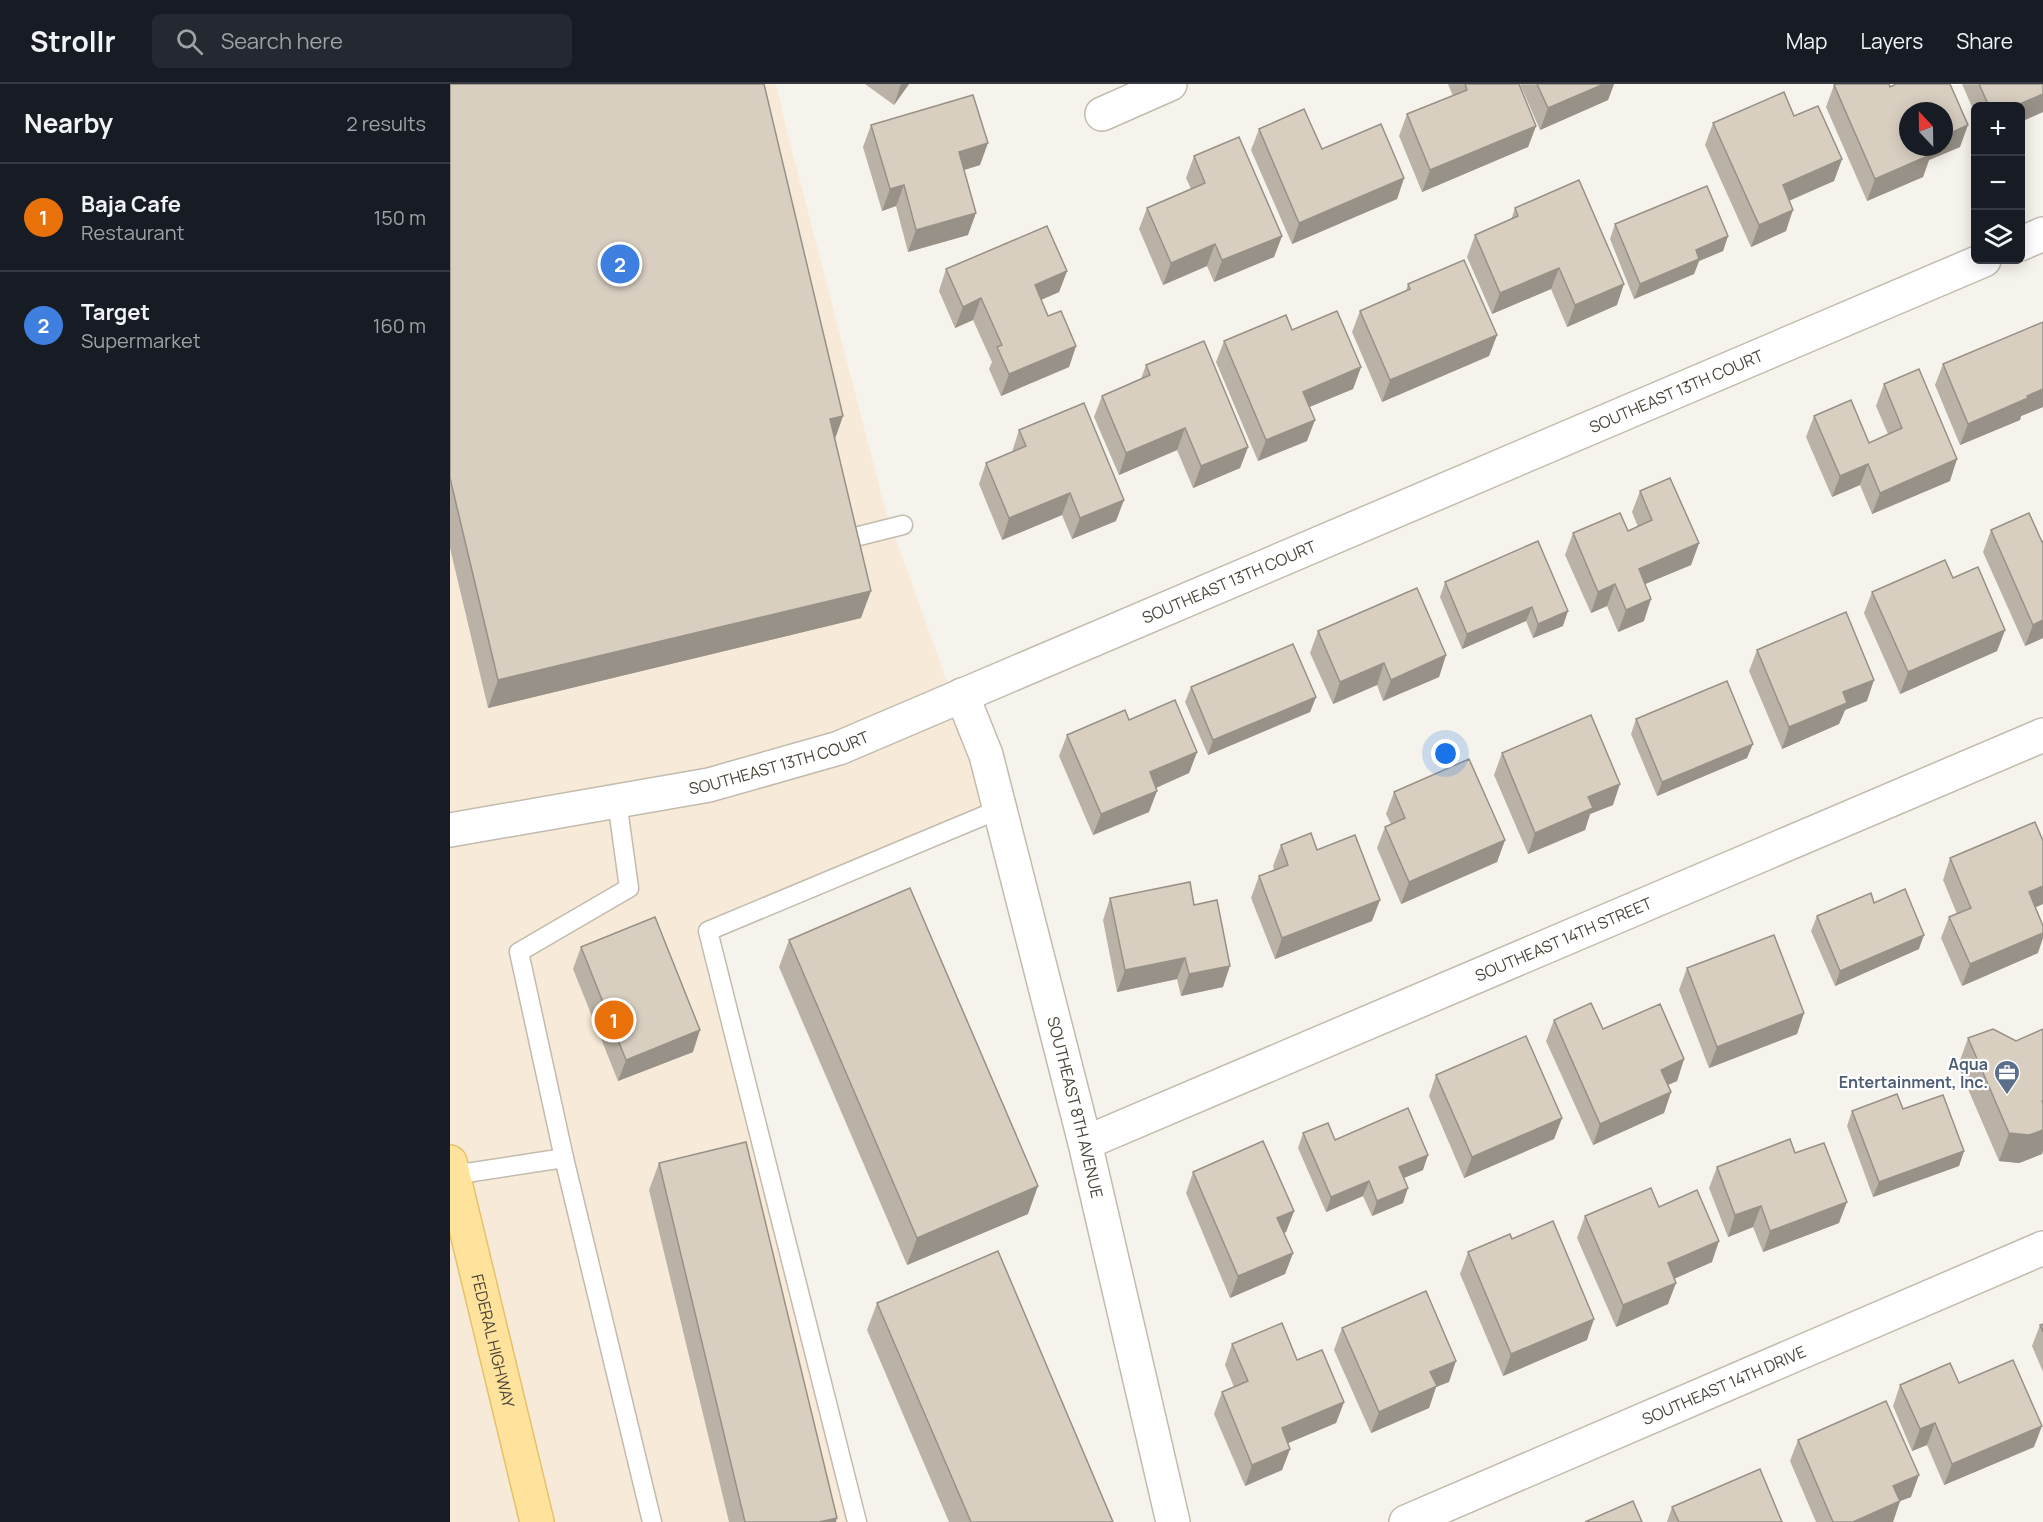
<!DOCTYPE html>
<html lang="en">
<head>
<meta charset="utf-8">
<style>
  body { margin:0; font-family:Manrope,sans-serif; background:#242831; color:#f1f3f6 }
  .controls { position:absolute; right:18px; top:18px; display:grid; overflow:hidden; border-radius:9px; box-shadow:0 3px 15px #0003 }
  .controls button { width:54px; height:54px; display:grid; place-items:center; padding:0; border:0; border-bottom:2px solid #363941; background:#171b24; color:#f1f3f6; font:30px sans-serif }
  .compass { position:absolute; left:1449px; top:18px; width:54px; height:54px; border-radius:50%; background:#171b24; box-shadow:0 3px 15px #0003; rotate:338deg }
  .you { position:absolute; left:996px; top:670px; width:21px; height:21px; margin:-15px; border:4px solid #fff; border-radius:50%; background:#1a73e8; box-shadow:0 0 0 9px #1a73e833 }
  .badge { display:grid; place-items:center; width:39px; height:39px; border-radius:50%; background:#1a73e8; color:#fff; font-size:20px; font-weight:700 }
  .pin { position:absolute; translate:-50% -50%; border:3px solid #fff; box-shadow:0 2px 6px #0006 }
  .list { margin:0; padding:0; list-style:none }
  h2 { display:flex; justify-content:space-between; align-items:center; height:78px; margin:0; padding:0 24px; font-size:26px }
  h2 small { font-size:20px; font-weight:400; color:#9ea1a6 }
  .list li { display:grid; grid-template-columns:39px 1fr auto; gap:18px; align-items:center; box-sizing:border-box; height:108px; padding:0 24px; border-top:2px solid #363941 }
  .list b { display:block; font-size:22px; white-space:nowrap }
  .list p { margin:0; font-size:20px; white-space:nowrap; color:#9ea1a6 }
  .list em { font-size:20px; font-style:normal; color:#9ea1a6 }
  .icon { flex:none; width:33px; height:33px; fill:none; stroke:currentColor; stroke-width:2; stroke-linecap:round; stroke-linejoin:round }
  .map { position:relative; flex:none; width:1593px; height:1438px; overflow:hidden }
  header { display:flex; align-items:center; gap:36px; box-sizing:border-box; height:84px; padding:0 30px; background:#171b24; border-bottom:2px solid #363941 }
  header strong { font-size:28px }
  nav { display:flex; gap:33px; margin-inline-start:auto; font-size:21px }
  .search { width:420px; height:54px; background:#242831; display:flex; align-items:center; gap:15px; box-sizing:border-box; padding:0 21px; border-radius:9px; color:#9ea1a6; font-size:22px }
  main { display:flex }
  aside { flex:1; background:#171b24 }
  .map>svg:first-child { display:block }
</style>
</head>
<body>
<header>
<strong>Strollr</strong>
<div class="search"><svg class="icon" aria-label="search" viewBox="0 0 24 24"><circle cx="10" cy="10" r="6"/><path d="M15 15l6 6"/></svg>Search here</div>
<nav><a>Map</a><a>Layers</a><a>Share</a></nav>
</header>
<main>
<aside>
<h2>Nearby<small>2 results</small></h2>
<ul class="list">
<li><span class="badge" style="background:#e8710a">1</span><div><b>Baja Cafe</b><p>Restaurant</p></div><em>150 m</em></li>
<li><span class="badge" style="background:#3f7fe0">2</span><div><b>Target</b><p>Supermarket</p></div><em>160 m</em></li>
</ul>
</aside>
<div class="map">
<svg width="1593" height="1438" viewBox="0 0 1593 1438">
  <rect width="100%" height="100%" fill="#f6f3ec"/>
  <polygon fill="#f7ead8" points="0,0 326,0 338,51 436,428 495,592 526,670 535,721 246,844 398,1438 0,1438"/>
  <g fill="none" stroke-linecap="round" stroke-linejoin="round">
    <defs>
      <g id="service">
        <polyline points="393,456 453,441"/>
        <polyline points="114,1074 202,1438"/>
        <polyline points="3,1091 114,1074 69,868 179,804 167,717"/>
        <polyline points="407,1438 258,847 550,725"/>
      </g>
      <g id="minor">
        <polyline points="652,30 720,0"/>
        <polyline points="1570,160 1593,150"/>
        <path id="s1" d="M512 611 536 671 635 1059 723 1438"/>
        <path id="s2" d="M0 746 259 701 389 664 1534 176"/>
        <path id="s3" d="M635 1059 1593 651"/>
        <path id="s4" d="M956 1438 1593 1164"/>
      </g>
      <g id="primary">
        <path id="s5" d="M0 1078 87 1438"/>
      </g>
    </defs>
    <use href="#service" stroke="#c2bbae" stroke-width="21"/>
    <use href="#minor" stroke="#c2bbae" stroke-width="36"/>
    <use href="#primary" stroke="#e6c16a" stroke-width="36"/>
    <use href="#service" stroke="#fff" stroke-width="18"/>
    <use href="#minor" stroke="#fff" stroke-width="33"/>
    <use href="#primary" stroke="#ffe39c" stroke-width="33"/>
  </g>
  <g fill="#bab2a6">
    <polygon points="0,0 393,332 385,355 411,534 38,624 0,464"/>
    <polygon points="415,0 459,0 444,21"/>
    <polygon points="998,0 1069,0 1086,42 1078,63 972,108 949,52 957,30 1003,12"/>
    <polygon points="1070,0 1164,0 1158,16 1090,46"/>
    <polygon points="1512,0 1593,0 1593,28 1570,38 1570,22 1526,22 1526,32"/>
    <polygon points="1384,1 1440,3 1510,63 1479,76 1473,93 1417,117 1376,23"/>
    <polygon points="1344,32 1392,75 1384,97 1339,116 1336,147 1301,163 1255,61 1263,39"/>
    <polygon points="421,41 530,81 514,86 518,151 458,168 446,122 432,127 413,63"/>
    <polygon points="809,45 954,94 947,115 842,160 801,66"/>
    <polygon points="744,72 832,152 824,173 764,198 757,182 713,201 689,145 697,124 741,105 736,94"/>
    <polygon points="1065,124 1167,221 1117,243 1101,205 1042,230 1017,173 1025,151 1061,136"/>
    <polygon points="1165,140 1278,152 1273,167 1249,177 1244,190 1184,215 1160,155"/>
    <polygon points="496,185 617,187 609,208 591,216 598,232 626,262 619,283 551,312 539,285 542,278 523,236 505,244 489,207"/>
    <polygon points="958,200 1047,251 1039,272 932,318 902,248 910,227 956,207"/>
    <polygon points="1593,238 1593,323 1571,332 1570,336 1510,361 1485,301 1493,280"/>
    <polygon points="774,257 911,283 903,305 859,323 857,357 808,377 766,278"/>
    <polygon points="696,281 798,363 790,384 743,404 727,366 669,391 644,333 652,312 691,295"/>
    <polygon points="1434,300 1500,397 1422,430 1410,401 1382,413 1356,353 1364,332 1419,359 1438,350 1426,322"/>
    <polygon points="569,346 666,437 622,455 612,431 552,456 529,400 536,379 562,368"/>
    <polygon points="1190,407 1249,459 1241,481 1195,500 1194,537 1168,548 1157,522 1141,529 1115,471 1123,449 1178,447 1188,443 1182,428"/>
    <polygon points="1541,446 1592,458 1593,554 1575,562 1533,468"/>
    <polygon points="1088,457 1113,542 1083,554 1076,537 1012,565 990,513 995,498"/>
    <polygon points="1503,494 1555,546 1547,567 1450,610 1414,529 1422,508"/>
    <polygon points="868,547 996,571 989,593 933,617 927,601 883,620 860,569"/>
    <polygon points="1307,566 1417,617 1395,626 1389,640 1332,665 1299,587"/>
    <polygon points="741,603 866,613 860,628 758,671 735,618"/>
    <polygon points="1186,635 1297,674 1207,712 1181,650"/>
    <polygon points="679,636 747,668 739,689 706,704 699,728 643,751 609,672 617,651"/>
    <polygon points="1052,669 1163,721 1140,730 1135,746 1078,770 1044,691"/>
    <polygon points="944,708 1055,756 1047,778 951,820 927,764 935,743 941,740 936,730"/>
    <polygon points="831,761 867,766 922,837 825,875 801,814 809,792 824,786 823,782"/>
    <polygon points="1500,774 1585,824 1588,869 1512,902 1491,854 1499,833 1507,830 1493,796"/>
    <polygon points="660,814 744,821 773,903 731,912 727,895 667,908 653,836"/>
    <polygon points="1424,819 1469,865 1385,902 1361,847 1367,832"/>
    <polygon points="339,856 578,1130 457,1181 329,883"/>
    <polygon points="131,863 243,968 168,997 123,885"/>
    <polygon points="1237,884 1354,929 1347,950 1259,984 1229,906"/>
    <polygon points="1104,936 1153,945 1234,975 1227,997 1218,1001 1221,1008 1214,1029 1143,1061 1096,957"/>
    <polygon points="1593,945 1593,1066 1592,1070 1569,1079 1549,1077 1508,982 1518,954 1566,957"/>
    <polygon points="986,991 1112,1034 1104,1055 1014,1094 979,1012"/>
    <polygon points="1453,1025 1514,1067 1509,1082 1423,1113 1397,1042 1402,1027"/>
    <polygon points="853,1049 885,1056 973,1086 954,1094 953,1119 922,1132 913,1112 876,1128 848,1064"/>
    <polygon points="1345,1069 1389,1139 1313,1168 1303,1143 1278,1153 1259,1104 1267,1083"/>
    <polygon points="209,1079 386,1438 279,1438 199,1106"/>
    <polygon points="743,1088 844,1127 836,1148 834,1149 843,1169 835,1190 780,1214 736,1109"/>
    <polygon points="1209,1123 1262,1178 1224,1195 1218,1220 1166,1243 1127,1154 1135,1132"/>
    <polygon points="1062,1155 1137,1256 1053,1292 1010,1190 1018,1168"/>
    <polygon points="427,1219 663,1438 499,1438 417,1246"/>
    <polygon points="1593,1240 1593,1288 1582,1262 1590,1241"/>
    <polygon points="892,1244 999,1298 986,1303 979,1324 921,1349 884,1266"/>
    <polygon points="782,1260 847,1276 894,1318 886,1339 838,1359 840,1365 832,1386 795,1402 764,1330 772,1308 784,1303 775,1281"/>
    <polygon points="1509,1299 1584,1363 1494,1401 1477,1361 1462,1367 1443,1322 1450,1301"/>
    <polygon points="1348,1356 1461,1413 1450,1417 1443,1438 1366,1438 1340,1377"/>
    <polygon points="1222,1423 1332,1438 1217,1438"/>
  </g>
  <g fill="#979187">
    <polygon points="451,0 459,0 444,21"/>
    <polygon points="1154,0 1164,0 1158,16 1090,46 1098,24"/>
    <polygon points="1593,10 1593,28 1570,38 1570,22 1565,22"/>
    <polygon points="1518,41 1510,63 1479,76 1473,93 1417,117 1425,95 1474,63 1494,63 1494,52"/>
    <polygon points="1086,42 1078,63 972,108 980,86"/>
    <polygon points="538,59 530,81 501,90 509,68"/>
    <polygon points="1392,75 1384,97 1325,123 1333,101"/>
    <polygon points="954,94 947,115 842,160 849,139"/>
    <polygon points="454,101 446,122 432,127 440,105"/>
    <polygon points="1343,126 1336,147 1301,163 1309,141"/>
    <polygon points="526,129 518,151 458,168 466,146"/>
    <polygon points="832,152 824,173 764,198 772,176"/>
    <polygon points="1278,152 1273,167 1249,177 1244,190 1184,215 1190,200 1246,166"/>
    <polygon points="765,160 757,182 713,201 721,179"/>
    <polygon points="1109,184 1101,205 1042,230 1050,209"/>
    <polygon points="617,187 609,208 577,222 585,201"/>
    <polygon points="1174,200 1167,221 1117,243 1125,221"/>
    <polygon points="531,214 523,236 505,244 513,223"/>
    <polygon points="1047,251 1039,272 932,318 940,296"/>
    <polygon points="626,262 619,283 551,312 559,290"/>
    <polygon points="911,283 903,305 845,329 853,308"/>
    <polygon points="1593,305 1593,323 1571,332 1570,336 1510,361 1518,340"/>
    <polygon points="393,332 383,360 380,335"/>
    <polygon points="865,336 857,357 808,377 816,356"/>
    <polygon points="735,344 727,366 669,391 676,369"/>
    <polygon points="798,363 790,384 743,404 751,382"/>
    <polygon points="1507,375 1500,397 1422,430 1430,409"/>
    <polygon points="1418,380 1410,401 1382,413 1390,392"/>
    <polygon points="620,409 612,431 552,456 559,434"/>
    <polygon points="674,416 666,437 622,455 630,434"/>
    <polygon points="1249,459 1241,481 1181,506 1189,485"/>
    <polygon points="1165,500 1157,522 1141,529 1148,508"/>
    <polygon points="421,507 411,534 38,624 48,596"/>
    <polygon points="1201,515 1194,537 1168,548 1176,526"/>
    <polygon points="1082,523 1076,537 1012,565 1017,550"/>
    <polygon points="1118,527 1113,542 1083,554 1088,540"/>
    <polygon points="1593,536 1593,554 1575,562 1583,541"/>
    <polygon points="1555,546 1547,567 1450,610 1458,588"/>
    <polygon points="996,571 989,593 933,617 941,596"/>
    <polygon points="934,579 927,601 883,620 890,598"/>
    <polygon points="1424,596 1417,617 1395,626 1389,640 1332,665 1339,643 1393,608"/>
    <polygon points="866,613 860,628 758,671 763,656"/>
    <polygon points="1303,660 1297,674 1207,712 1212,698"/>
    <polygon points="747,668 739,689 692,710 700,688"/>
    <polygon points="1170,700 1163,721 1140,730 1135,746 1078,770 1085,749 1138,713"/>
    <polygon points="707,707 699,728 643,751 651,730"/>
    <polygon points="1055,756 1047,778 951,820 959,798"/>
    <polygon points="1593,802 1593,820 1571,830 1579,808"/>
    <polygon points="930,816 922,837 825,875 832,854"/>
    <polygon points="1593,849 1593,854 1588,869 1512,902 1520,880"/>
    <polygon points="1474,851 1469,865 1385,902 1390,887"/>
    <polygon points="735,874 727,895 667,908 675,886"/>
    <polygon points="780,882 773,903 731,912 739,890"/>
    <polygon points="1354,929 1347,950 1259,984 1267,963"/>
    <polygon points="250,946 243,968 168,997 176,976"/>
    <polygon points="1234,975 1227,997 1203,1007 1211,986"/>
    <polygon points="1221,1008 1214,1029 1143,1061 1150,1040"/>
    <polygon points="1112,1034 1104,1055 1014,1094 1022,1073"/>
    <polygon points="1593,1046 1593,1066 1592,1070 1569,1079 1549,1077 1559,1049"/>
    <polygon points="1514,1067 1509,1082 1423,1113 1429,1098"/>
    <polygon points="978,1071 973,1086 944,1098 949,1083"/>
    <polygon points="919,1097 913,1112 876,1128 881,1113"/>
    <polygon points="588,1102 578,1130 457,1181 467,1154"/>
    <polygon points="958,1104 953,1119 922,1132 927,1117"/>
    <polygon points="1397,1118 1389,1139 1313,1168 1320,1147"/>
    <polygon points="1311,1122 1303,1143 1278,1153 1285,1131"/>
    <polygon points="844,1127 836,1148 820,1155 827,1134"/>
    <polygon points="1269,1157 1262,1178 1210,1201 1218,1179"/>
    <polygon points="843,1169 835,1190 780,1214 788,1192"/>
    <polygon points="1226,1199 1218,1220 1166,1243 1173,1221"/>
    <polygon points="1144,1235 1137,1256 1053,1292 1061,1270"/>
    <polygon points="1006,1277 999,1298 986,1303 979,1324 921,1349 929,1328 980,1288"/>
    <polygon points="894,1318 886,1339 824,1365 832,1344"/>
    <polygon points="1485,1339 1477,1361 1462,1367 1470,1345"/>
    <polygon points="1592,1342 1584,1363 1494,1401 1502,1380"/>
    <polygon points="840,1365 832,1386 795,1402 802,1381"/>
    <polygon points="1469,1391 1461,1413 1450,1417 1443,1438 1403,1438 1443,1402"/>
    <polygon points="387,1434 386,1438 369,1438"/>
  </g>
  <g fill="#d8cfc1" stroke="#979187" stroke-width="1.5">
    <polygon points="0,0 314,0 393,332 380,335 421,507 48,596 0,394"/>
    <polygon points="1015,0 1069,0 1086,42 980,86 957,30 1017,6"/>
    <polygon points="1087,0 1154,0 1098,24"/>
    <polygon points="1386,0 1439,0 1440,3 1446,0 1500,0 1518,41 1494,52 1494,27 1458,27 1458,63 1477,63 1480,71 1425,95 1384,1"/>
    <polygon points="1529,0 1593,0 1593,10 1565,22 1539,22"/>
    <polygon points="1334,8 1344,32 1368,22 1392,75 1333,101 1343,126 1309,141 1263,39"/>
    <polygon points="523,11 538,59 509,68 526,129 466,146 454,101 440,105 421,41"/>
    <polygon points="854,25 872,65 931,40 954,94 849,139 809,45"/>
    <polygon points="789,53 832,152 772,176 765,160 721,179 697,124 755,99 744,72"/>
    <polygon points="1129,96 1174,200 1125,221 1109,184 1050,209 1025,151 1068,132 1065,124"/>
    <polygon points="1257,102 1278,152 1246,166 1249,175 1190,200 1165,140"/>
    <polygon points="597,142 617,187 585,201 598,232 611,227 626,262 559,290 547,263 552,261 531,214 513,223 496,185"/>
    <polygon points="1014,176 1047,251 940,296 910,227 960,205 958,200"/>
    <polygon points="887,227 911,283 853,308 865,336 816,356 774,257 836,231 842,246"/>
    <polygon points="1593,238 1593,305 1577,312 1578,314 1518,340 1493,280"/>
    <polygon points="754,257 798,363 751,382 735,344 676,369 652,312 700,291 696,281"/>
    <polygon points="1469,285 1507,375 1430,409 1418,380 1390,392 1364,332 1401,316 1419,359 1452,344 1434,300"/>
    <polygon points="634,319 674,416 630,434 620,409 559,434 536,379 576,362 569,346"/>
    <polygon points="1220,394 1249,459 1189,485 1201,515 1176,526 1165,500 1148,508 1123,449 1170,429 1178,447 1202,436 1190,407"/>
    <polygon points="1579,429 1592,458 1593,457 1593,536 1583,541 1541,446"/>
    <polygon points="1088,457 1118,527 1088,540 1082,523 1017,550 995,498"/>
    <polygon points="1495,476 1503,494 1528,483 1555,546 1458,588 1422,508"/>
    <polygon points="967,504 996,571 941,596 934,579 890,598 868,547"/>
    <polygon points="1396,528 1424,596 1393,608 1397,619 1339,643 1307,566"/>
    <polygon points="843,560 866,613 763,656 741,603"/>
    <polygon points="1277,597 1303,660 1212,698 1186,635"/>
    <polygon points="725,616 747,668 700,688 707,707 651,730 617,651 675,626 679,636"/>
    <polygon points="1141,631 1170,700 1138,713 1143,724 1085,749 1052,669"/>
    <polygon points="1019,675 1055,756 959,798 935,743 955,734 944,708"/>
    <polygon points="1585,738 1593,757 1593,802 1579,808 1593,842 1593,849 1520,880 1499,833 1521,824 1500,774"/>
    <polygon points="861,749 867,766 905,751 930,816 832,854 809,792 838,781 831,761"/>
    <polygon points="740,798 744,821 767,816 780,882 739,890 735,874 675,886 660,814"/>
    <polygon points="460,804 588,1102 467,1154 339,856"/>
    <polygon points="1455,805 1474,851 1390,887 1367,832 1421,809 1424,819"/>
    <polygon points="205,833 250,946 176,976 131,863"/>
    <polygon points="1324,851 1354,929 1267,963 1237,884"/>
    <polygon points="1141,919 1153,945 1210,920 1234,975 1211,986 1221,1008 1150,1040 1104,936"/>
    <polygon points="1543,945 1566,957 1593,945 1593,1017 1592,1017 1593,1020 1593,1046 1579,1051 1559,1049 1518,954"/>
    <polygon points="1076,952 1112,1034 1022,1073 986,991"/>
    <polygon points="1447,1010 1453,1025 1493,1011 1514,1067 1429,1098 1402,1027"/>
    <polygon points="958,1024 978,1071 949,1083 958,1104 927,1117 919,1097 881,1113 853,1049 878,1039 885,1056"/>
    <polygon points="1340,1055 1345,1069 1374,1059 1397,1118 1320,1147 1311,1122 1285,1131 1267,1083"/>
    <polygon points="813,1057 844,1127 827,1134 843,1169 788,1192 743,1088"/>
    <polygon points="296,1058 387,1434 369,1438 295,1438 209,1079"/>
    <polygon points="1201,1104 1209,1123 1247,1106 1269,1157 1218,1179 1226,1199 1173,1221 1135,1132"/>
    <polygon points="1103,1137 1144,1235 1061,1270 1018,1168 1060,1150 1062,1155"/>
    <polygon points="548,1167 663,1438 521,1438 427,1219"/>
    <polygon points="976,1207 1006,1277 980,1288 987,1302 929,1328 892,1244"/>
    <polygon points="832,1239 847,1276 872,1266 894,1318 832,1344 840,1365 802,1381 772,1308 798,1297 782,1260"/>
    <polygon points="1593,1240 1593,1248 1590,1241"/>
    <polygon points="1563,1276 1592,1342 1502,1380 1485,1339 1470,1345 1450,1301 1500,1279 1509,1299"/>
    <polygon points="1436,1317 1469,1391 1443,1402 1450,1417 1403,1438 1383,1438 1348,1356"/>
    <polygon points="1310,1385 1332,1438 1229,1438 1222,1423"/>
    <polygon points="1183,1417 1192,1438 1135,1438"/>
  </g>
  <defs>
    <symbol id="office-pin" viewBox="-11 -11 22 30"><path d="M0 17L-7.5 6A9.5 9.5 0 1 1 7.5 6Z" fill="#5c6f8a" stroke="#fff"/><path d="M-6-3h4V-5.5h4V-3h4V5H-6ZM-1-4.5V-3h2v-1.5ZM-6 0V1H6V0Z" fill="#fff"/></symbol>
  </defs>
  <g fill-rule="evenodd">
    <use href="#office-pin" x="1542" y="974" width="30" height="40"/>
  </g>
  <g text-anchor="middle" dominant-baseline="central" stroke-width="4.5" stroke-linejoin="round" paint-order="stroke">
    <g font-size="16" fill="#4b4439" stroke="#fff">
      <text stroke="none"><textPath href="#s2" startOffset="1308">SOUTHEAST 13TH COURT</textPath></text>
      <text stroke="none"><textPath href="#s2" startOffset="822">SOUTHEAST 13TH COURT</textPath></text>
      <text stroke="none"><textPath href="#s2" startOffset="336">SOUTHEAST 13TH COURT</textPath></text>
      <text stroke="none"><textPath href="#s3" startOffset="520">SOUTHEAST 14TH STREET</textPath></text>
      <text stroke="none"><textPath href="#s1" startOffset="428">SOUTHEAST 8TH AVENUE</textPath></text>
      <text stroke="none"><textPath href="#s5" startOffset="184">FEDERAL HIGHWAY</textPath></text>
      <text stroke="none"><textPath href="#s4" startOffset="346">SOUTHEAST 14TH DRIVE</textPath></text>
    </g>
    <g font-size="16" font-weight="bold" fill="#4e5e75" stroke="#fff" text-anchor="end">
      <text x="1538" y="980">Aqua<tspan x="1538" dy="18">Entertainment, Inc.</tspan></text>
    </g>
  </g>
</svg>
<div class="controls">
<button>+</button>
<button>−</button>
<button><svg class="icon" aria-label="layers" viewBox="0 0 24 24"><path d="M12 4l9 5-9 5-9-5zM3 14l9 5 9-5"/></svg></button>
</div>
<svg class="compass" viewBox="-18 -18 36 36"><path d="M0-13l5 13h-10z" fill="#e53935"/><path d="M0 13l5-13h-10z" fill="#9ea1a6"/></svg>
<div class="you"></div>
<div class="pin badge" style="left:164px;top:936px;background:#e8710a">1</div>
<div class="pin badge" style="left:170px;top:180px;background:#3f7fe0">2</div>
</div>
</main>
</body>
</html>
